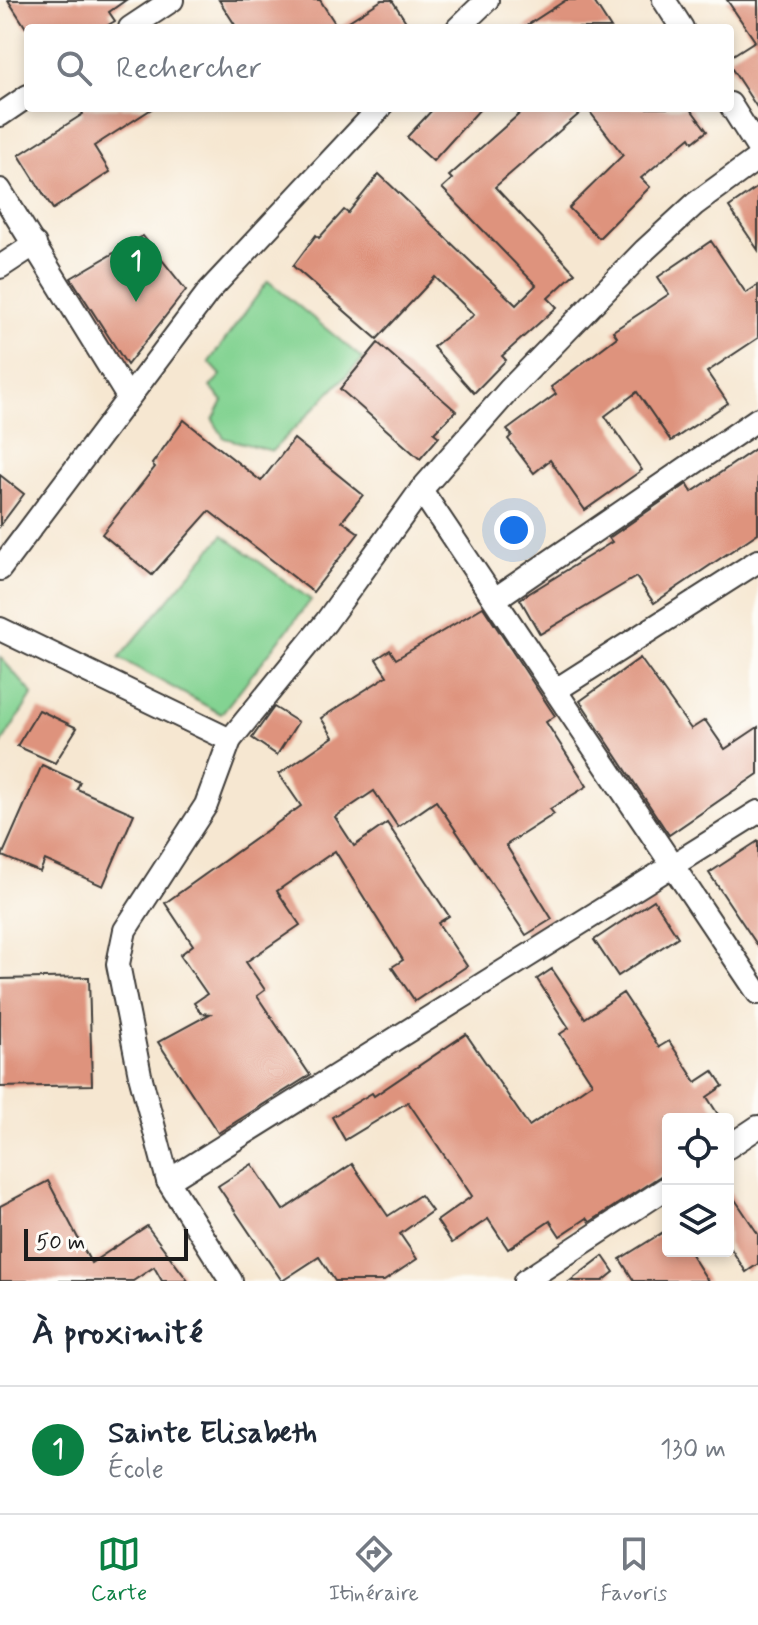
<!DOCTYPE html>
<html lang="fr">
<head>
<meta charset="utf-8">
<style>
  body { margin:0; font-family:Mynerve,sans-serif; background:#f2f2f3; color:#1f2937 }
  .controls { position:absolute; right:24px; bottom:24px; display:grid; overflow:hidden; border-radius:8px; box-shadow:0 4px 12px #0003 }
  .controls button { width:72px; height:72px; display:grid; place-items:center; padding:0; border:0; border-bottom:2px solid #e0e1e3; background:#fff; color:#1f2937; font:40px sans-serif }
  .scale { position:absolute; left:24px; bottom:20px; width:164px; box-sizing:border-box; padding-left:8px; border:4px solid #1c1c1c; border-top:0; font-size:22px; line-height:28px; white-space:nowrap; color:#1c1c1c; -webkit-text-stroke:6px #fdfcf7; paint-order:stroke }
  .you { position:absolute; left:514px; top:530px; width:28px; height:28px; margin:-20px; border:6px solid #fff; border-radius:50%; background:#1a73e8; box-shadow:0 0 0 12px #1a73e833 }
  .badge { display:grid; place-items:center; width:52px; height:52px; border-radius:50%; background:#0b8043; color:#fff; font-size:26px; font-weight:700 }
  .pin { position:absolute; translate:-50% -66px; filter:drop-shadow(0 2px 4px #0008) }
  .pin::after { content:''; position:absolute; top:42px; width:28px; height:24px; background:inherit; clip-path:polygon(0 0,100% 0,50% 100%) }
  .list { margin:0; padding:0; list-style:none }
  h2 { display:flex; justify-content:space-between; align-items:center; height:104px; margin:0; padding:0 32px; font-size:34px }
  h2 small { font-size:26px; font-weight:400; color:#747a83 }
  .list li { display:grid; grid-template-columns:52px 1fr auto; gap:24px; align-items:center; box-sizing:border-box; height:128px; padding:0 32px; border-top:2px solid #e0e1e3 }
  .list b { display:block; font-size:30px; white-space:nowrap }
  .list p { margin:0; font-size:26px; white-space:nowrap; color:#747a83 }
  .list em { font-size:26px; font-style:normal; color:#747a83 }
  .icon { flex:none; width:44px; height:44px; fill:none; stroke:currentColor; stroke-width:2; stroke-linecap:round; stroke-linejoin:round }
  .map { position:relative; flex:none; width:758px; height:1281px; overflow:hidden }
  .search { position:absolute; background:#fff; box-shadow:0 4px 12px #0003; left:24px; right:24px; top:24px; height:88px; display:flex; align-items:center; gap:20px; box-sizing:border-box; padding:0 28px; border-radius:8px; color:#747a83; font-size:30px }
  .sheet { height:232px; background:#fff }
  nav { display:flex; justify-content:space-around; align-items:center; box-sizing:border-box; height:112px; border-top:2px solid #e0e1e3; background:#fff; font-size:22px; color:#747a83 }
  nav a { display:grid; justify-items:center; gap:4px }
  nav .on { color:#0b8043 }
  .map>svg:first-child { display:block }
</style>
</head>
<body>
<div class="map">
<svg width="758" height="1281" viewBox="0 0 758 1281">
  <rect width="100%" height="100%" fill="#fdfcf7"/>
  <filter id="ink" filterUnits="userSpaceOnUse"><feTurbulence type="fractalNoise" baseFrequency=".0125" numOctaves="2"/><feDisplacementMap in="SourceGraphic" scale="16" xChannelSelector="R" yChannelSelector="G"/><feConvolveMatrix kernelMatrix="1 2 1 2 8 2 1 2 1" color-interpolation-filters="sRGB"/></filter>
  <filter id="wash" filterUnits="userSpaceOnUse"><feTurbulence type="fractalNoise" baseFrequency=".006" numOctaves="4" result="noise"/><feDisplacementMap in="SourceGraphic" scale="32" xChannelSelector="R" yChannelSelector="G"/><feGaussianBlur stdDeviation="1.8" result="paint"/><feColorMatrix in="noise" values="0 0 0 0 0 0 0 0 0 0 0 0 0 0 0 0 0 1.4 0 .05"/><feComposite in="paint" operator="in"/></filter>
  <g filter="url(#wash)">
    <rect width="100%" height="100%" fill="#f6e7d1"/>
    <g fill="#83d392" stroke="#507857" stroke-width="2">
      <polygon points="268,281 363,359 272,451 224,438 213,420 223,401 210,387 221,375 209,362"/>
      <polygon points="223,535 311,600 221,714 119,658"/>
      <polygon points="0,657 33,694 0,746"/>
    </g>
    <g id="blocks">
      <g fill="#de937d">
        <polygon points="8,0 126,0 109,12 115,21 103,28 26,28"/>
        <polygon points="219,0 320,0 338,28 237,28"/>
        <polygon points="382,0 392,0 410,28 338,28"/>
        <polygon points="566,0 593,0 611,28 523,28"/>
        <polygon points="727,0 758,0 758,109 730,66 730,57 755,41"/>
        <polygon points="80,108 153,108 94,146 110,172 53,209 19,155 83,114"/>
        <polygon points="434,108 481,108 433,161 407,137"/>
        <polygon points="526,108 586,108 495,187 575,273 548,298 557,307 502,356 506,360 474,393 433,347 474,315 435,277 377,339 293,266 316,235 319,238 344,210 348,213 379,174 516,305 536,285 442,188 452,179 449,176"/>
        <polygon points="587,108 690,108 707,131 693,142 690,137 641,178 650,187 599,238 569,208 623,155"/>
        <polygon points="758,187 758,250 729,207"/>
        <polygon points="143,236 186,290 127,365 71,278"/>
        <polygon points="711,241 746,293 758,285 758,338 707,372 728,403 671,441 637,392 605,416 642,470 585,510 550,460 534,473 508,439 512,435 507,430 556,394 551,387 617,337 613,331 669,294 658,277"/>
        <polygon points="378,343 456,411 434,433 439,437 420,459 340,389"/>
        <polygon points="184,420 261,481 294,439 363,495 342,521 359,533 313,592 209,511 152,575 102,534 155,467 152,464"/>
        <polygon points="758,447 758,533 654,603 636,577 540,634 520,599 612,542 609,538 687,484 692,492"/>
        <polygon points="0,475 24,494 0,526"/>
        <polygon points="483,607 555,716 546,722 587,786 550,809 554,814 506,845 552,919 526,935 436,801 398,827 374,791 335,817 354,846 387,823 449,916 438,923 467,966 415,1001 392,967 403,960 335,851 277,891 300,925 246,962 265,990 257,996 310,1075 218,1133 158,1042 210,1014 201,1013 194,1003 207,994 180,955 193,945 165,903 301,806 279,774 333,737 321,718 387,676 376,659 390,650 396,659"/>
        <polygon points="640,658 691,729 705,720 725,749 758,727 758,774 669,835 580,701"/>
        <polygon points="274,707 298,722 277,755 252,738"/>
        <polygon points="39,710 77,728 55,763 17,746"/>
        <polygon points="42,765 80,782 77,789 134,814 103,886 45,860 40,872 2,856"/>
        <polygon points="758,841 758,946 709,873"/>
        <polygon points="654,900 678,937 618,976 594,940"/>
        <polygon points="552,969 585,1018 623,993 659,1047 669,1041 696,1082 713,1071 723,1086 707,1097 721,1119 668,1119 668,1171 590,1222 587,1218 560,1236 550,1221 508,1249 488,1219 452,1243 437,1221 472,1196 408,1102 345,1140 332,1117 372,1093 374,1096 466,1034 529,1126 592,1083 560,1034 569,1028 537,979"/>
        <polygon points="89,977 92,1085 0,1087 0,979"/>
        <polygon points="252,1164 283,1210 352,1164 388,1216 420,1195 432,1211 400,1234 417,1259 384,1281 335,1281 319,1257 282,1281 218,1186"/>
        <polygon points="48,1181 91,1263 147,1226 188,1281 162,1281 154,1267 133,1281 0,1281 0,1206"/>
        <polygon points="728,1189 758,1234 758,1264 746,1272 728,1244"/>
        <polygon points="668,1229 668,1251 689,1251 708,1281 634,1281 620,1259"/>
        <polygon points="603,1256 614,1272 603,1281 570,1281"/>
      </g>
    </g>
  </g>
  <g filter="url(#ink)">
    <use href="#blocks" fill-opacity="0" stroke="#3d3a37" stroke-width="2"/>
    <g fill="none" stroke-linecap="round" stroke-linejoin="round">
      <defs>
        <g id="street">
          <polyline points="664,0 682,28"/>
          <polyline points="130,28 172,0"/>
          <polyline points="458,28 487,0"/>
          <polyline points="730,104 758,148"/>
          <polyline points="0,115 28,96"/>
          <polyline points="0,190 128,397"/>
          <polyline points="0,267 35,244"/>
          <polyline points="421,490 758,993"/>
          <polyline points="0,569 209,291 380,108"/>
          <polyline points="495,599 758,419"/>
          <polyline points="0,629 230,740"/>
          <polyline points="556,690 758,561"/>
          <polyline points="728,1147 758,1127"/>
          <polyline points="168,1181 758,812"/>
          <polyline points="231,1281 168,1181 140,1075 118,964 125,930 206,805 230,740 326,622 421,490 509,390 645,250 695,204 758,158"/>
          <polyline points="525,1281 668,1187"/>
        </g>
      </defs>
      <use href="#street" stroke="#3d3a37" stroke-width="26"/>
      <use href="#street" stroke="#fff" stroke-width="22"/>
    </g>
  </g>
</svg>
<div class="controls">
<button><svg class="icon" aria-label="locate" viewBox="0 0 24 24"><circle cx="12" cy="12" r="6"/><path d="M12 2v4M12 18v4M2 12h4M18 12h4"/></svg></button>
<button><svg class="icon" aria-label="layers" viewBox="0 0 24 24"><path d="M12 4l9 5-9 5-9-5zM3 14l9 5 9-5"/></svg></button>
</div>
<div class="scale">50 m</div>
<div class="you"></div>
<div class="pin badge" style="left:136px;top:302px">1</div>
<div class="search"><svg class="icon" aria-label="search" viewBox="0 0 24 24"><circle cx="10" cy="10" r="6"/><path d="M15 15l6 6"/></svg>Rechercher</div>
</div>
<section class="sheet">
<h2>À proximité<small></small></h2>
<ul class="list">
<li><span class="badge">1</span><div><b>Sainte Elisabeth</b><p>École</p></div><em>130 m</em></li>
</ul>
</section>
<nav>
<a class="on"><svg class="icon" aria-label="map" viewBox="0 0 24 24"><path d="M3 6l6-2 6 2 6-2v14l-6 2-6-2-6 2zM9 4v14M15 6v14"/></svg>Carte</a>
<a><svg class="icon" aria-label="directions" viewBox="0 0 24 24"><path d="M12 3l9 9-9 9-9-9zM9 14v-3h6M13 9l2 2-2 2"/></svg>Itinéraire</a>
<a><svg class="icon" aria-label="saved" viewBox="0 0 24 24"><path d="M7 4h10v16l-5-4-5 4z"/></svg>Favoris</a>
</nav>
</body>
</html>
